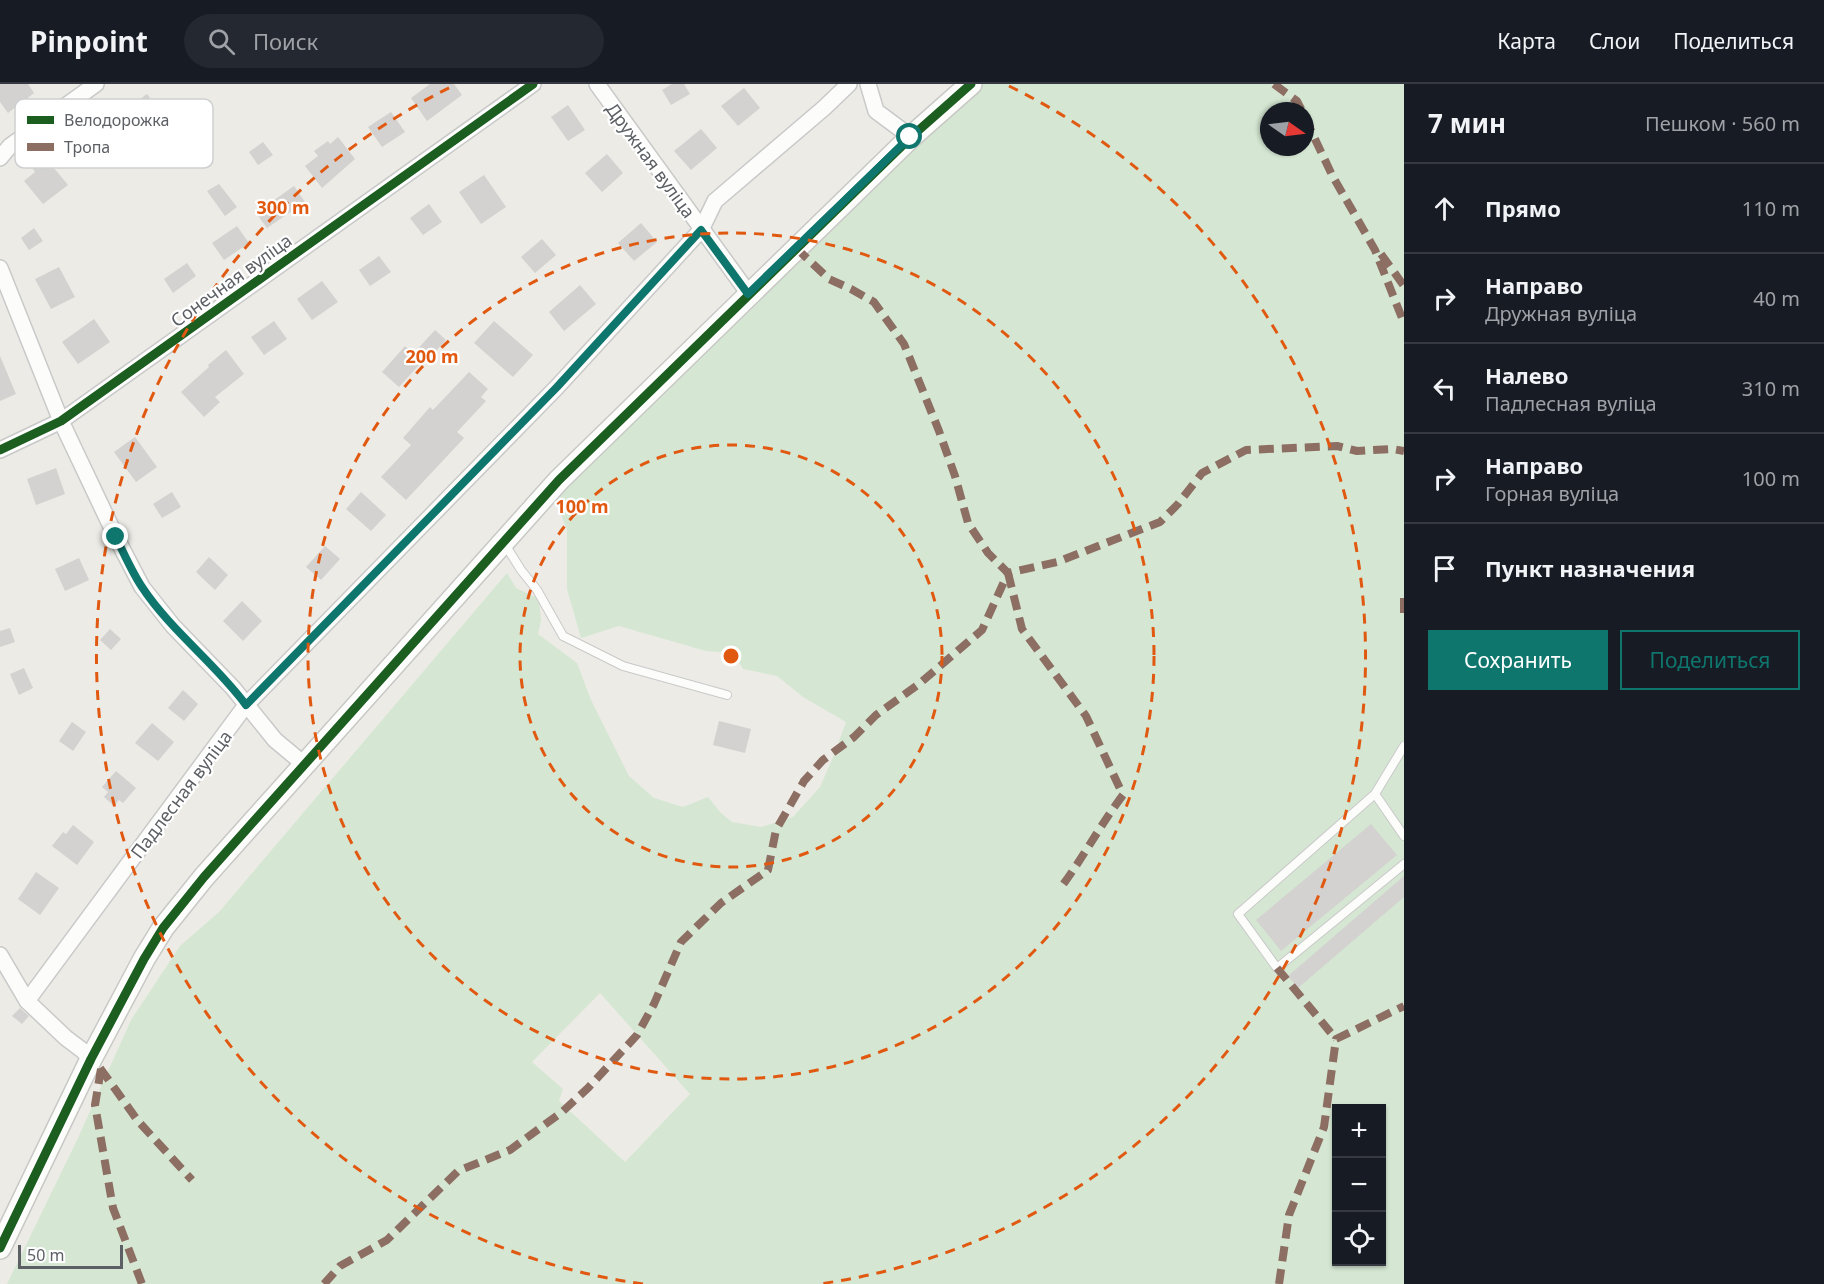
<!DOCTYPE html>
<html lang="ru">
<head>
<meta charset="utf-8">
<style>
  body { margin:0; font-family:"Noto Sans",sans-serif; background:#242831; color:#f1f3f6 }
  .controls { position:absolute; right:18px; bottom:18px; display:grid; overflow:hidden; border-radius:0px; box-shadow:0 2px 4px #0004 }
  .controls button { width:54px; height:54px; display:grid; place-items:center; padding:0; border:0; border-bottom:2px solid #363941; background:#171b24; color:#f1f3f6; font:30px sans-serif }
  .compass { position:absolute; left:1260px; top:18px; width:54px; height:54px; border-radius:50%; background:#171b24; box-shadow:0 2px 4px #0004; rotate:104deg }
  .scale { position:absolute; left:18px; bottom:15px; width:105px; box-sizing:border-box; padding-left:6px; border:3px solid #5c6064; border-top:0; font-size:16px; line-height:21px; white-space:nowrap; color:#5c6064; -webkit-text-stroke:4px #fff; paint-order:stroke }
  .stop { position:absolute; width:18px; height:18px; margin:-14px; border:4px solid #0f766e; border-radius:50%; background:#fff }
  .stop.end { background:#0f766e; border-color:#fff; box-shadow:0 2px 6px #0008 }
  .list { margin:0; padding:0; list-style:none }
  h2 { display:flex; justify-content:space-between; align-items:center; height:78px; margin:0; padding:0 24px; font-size:26px }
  h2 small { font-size:20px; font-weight:400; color:#9ea1a6 }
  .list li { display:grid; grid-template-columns:39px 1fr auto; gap:18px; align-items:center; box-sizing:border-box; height:90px; padding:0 24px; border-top:2px solid #363941 }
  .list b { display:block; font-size:22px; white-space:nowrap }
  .list p { margin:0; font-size:20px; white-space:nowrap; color:#9ea1a6 }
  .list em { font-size:20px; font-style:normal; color:#9ea1a6 }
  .actions { display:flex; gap:12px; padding:18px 24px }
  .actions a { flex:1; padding:14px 0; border:2px solid #0f766e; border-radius:0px; text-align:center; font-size:21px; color:#0f766e }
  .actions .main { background:#0f766e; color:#fff }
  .icon { flex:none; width:33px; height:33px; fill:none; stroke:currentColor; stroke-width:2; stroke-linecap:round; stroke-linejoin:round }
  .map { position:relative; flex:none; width:1404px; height:1200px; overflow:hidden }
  header { display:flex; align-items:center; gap:36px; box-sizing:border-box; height:84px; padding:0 30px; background:#171b24; border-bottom:2px solid #363941 }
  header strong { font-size:28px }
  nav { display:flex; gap:33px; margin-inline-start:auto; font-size:21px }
  .search { width:420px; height:54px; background:#242831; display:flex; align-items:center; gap:15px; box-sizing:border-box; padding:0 21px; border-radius:33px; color:#9ea1a6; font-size:22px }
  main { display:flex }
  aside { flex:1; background:#171b24 }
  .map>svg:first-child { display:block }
</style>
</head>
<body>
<header>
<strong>Pinpoint</strong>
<div class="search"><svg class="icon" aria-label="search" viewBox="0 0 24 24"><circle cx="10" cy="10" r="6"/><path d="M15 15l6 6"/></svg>Поиск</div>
<nav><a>Карта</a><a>Слои</a><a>Поделиться</a></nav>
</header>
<main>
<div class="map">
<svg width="1404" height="1200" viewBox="0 0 1404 1200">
  <rect width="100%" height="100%" fill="#ecebe6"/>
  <path fill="#d5e7d3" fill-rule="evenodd" d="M978 0H1404V1200H7L78 1054 131 936 180 862 219 828 507 489 516 504 539 515 541 536 538 550 577 579 591 616 629 692 654 714 683 723 708 713 720 728 732 738 761 743 793 733 820 703 834 671 846 638 803 613 777 592 743 585 734 569 706 567 619 542 581 554 567 505V445L553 412ZM1269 27H1305V63H1269ZM600 909 690 1010 625 1078 559 1017 563 1005 532 978ZM1336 1024H1382V1178H1336Z"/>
  <g fill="#d3d2d0">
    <polygon points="0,0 28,0 34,9 8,29 0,18"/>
    <polygon points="430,0 454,0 462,11 427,37 411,14"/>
    <polygon points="672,0 684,0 690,10 671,21 662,6"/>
    <polygon points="744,4 760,24 738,42 721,22"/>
    <polygon points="147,10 162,31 135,51 120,30"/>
    <polygon points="568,21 585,46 568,57 551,33"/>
    <polygon points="391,28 405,48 382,63 368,43"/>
    <polygon points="701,45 717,64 691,86 674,67"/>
    <polygon points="338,53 355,75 322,104 305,82 318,72 314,67 328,57 330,60"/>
    <polygon points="263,58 273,71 258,81 249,68"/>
    <polygon points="607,70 623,89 602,108 585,89"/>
    <polygon points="41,76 45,81 49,78 68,101 43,120 24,97 35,88 32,84"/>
    <polygon points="484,91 506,123 481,140 459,108"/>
    <polygon points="219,100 237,123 225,132 207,107"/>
    <polygon points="294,102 305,118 267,144 256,129"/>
    <polygon points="429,120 442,138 423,151 410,134"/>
    <polygon points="641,139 657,158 634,177 618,159"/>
    <polygon points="237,142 249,159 224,176 212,159"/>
    <polygon points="34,144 43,157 29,166 21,154"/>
    <polygon points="542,155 556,171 535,189 521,173"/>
    <polygon points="379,172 391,188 370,202 359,186"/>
    <polygon points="187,179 196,192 173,209 164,195"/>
    <polygon points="59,183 75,213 51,225 35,195"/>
    <polygon points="322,197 338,218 312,236 297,215"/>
    <polygon points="580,201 596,220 564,247 549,228"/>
    <polygon points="94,235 110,258 78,280 62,258"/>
    <polygon points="274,237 287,255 264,271 251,253"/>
    <polygon points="494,237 533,271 513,293 474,259"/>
    <polygon points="435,246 446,256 431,272 429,270 399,303 382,288 405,262 413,270"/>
    <polygon points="226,266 244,290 215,313 220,318 204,333 181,308 209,283 208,281"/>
    <polygon points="0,272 16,310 0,317"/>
    <polygon points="469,288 488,305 481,313 486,317 457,348 464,354 406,416 381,393 411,361 403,354 430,323 433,326"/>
    <polygon points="135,353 157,383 136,398 114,368"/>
    <polygon points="56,384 65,410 36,421 27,395"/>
    <polygon points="172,408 181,423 162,434 153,420"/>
    <polygon points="361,408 386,431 371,447 346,425"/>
    <polygon points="325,462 340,475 321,496 306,483"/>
    <polygon points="209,473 228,491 215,506 196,488"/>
    <polygon points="79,474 89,496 65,507 55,485"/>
    <polygon points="242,517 262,537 243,557 223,537"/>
    <polygon points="10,544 15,558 0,563 0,547"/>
    <polygon points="110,545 121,555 111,566 100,556"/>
    <polygon points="24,584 33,604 19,611 10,590"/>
    <polygon points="183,606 198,620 184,637 168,624"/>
    <polygon points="719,637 751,645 745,669 713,661"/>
    <polygon points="72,638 86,648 73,667 59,657"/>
    <polygon points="152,639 174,658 158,677 135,659"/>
    <polygon points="116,687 136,704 123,719 119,716 114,722 104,713 108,708 102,703"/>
    <polygon points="1371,740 1397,771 1281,867 1256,836"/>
    <polygon points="73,741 94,758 77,781 52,762 63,748 66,750"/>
    <polygon points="36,788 59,804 40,831 18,815"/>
    <polygon points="1404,792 1404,813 1298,904 1288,892"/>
    <polygon points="20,924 29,932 22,940 12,932"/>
  </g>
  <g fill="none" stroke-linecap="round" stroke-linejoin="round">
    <defs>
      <g id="lane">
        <polyline points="504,459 521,486 537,506 563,552 623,582 727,611"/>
        <polyline points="1404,662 1375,710 1238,830 1277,884 1404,780"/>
        <polyline points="1375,710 1404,752"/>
      </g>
      <g id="street">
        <polyline points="597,0 749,210"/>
        <polyline points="868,0 876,27 911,53"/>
        <polyline points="0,74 10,62 96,0"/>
        <polyline points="0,184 61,337 116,453 142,503 173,542 233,604 275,656 305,681"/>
        <polyline points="0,366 61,337 533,0"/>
        <polyline points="0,871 27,917 66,954 82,966 91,975"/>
        <polyline points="27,917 246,621 557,303 701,146 715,117 824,24 849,0"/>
      </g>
      <polyline id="secondary" points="0,1164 91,975 144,875 163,844 204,793 559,396 911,53 971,0"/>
    </defs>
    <use href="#lane" stroke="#c9c9c9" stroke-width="10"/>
    <use href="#street" stroke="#c9c9c9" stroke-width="18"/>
    <use href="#secondary" stroke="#c8c8c6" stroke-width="24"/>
    <use href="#lane" stroke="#fcfcfb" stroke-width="8"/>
    <use href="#street" stroke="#fcfcfb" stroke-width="15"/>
    <use href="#secondary" stroke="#fcfcfb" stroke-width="21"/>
    <g stroke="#8d6e63" stroke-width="8" stroke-dasharray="15 8" stroke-linecap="butt">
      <polyline points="1274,0 1297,17 1302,27"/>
      <polyline points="1305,34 1332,91 1375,166 1404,239"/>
      <polyline points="796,164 829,195 851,205 874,218 904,260 939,347 955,392 968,439 988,469 1008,489 1057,478 1160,438 1178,420 1202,389 1246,366 1337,362 1357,367 1392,365 1404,367"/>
      <polyline points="1381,170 1404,202"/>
      <path d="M1008 489 1022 545 1086 632 1123 711C1101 740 1084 772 1062 802"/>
      <polyline points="1404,514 1404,536"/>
      <polyline points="1277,884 1336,955"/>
      <polyline points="100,984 138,1037 192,1096"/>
      <polyline points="101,985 95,1021 113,1124 142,1200"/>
      <polyline points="324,1200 340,1182 387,1156 458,1087 510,1066 562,1028 588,1004 637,951 654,920 681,858 721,819 768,786 776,746 804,697 823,676 854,653 876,631 919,600 982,546 1008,489"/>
      <polyline points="1279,1200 1289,1131 1324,1043 1336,955 1404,922"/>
    </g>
    <defs>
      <g id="cycleway">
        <polyline points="0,366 61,337 533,0"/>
        <polyline points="0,1164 91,975 144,875 163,844 204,793 559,396 911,53 971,0"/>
      </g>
    </defs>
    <use href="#cycleway" stroke="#fff" stroke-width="13"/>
    <use href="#cycleway" stroke="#1b5e20" stroke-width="9"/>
  </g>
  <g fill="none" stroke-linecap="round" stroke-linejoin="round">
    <path stroke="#0f766e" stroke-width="8" d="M116 453C124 470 132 488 142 503 171 547 215 579 246 621L557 303 701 146 748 210 910 53"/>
  </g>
  <g fill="none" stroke="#e15910" stroke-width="3" stroke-dasharray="10 8">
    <circle cx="731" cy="572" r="211"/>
    <circle cx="731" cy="572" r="423"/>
    <path d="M643 1200A634 634 0 0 1 453 2M1009 2A634 634 0 0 1 819 1200"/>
  </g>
  <g text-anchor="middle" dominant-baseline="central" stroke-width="4.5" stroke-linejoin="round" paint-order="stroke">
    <g font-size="18" fill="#5c6064" stroke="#fff">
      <text transform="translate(651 76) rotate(54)">Дружная вуліца</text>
      <text transform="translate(231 196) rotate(-36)">Сонечная вуліца</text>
      <text transform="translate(181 710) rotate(-53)">Падлесная вуліца</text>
    </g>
  </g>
  <rect x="15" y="15" width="198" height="69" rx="9" fill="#fff" stroke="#cecfd0" stroke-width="1.5"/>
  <rect x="27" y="32" width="27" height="8" fill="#1b5e20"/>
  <rect x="27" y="59" width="27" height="8" fill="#8d6e63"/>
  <g font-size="16" fill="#5c6064">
    <text x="64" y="42">Велодорожка</text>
    <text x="64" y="69">Тропа</text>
  </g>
  <circle cx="731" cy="572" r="9" fill="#e15910" stroke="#fff" stroke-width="3"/>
  <g font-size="18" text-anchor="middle" font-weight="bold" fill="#e15910" stroke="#fff" stroke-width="4.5" stroke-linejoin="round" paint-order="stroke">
    <text x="283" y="130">300 m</text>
    <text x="432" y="279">200 m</text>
    <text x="582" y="429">100 m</text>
  </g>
</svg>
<div class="controls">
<button>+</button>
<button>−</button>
<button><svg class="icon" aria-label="locate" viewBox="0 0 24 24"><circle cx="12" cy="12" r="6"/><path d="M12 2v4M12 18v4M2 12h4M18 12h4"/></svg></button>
</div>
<svg class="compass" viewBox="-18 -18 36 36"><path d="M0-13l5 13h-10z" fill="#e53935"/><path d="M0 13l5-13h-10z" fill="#9ea1a6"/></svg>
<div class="scale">50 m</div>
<div class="stop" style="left:910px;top:53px"></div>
<div class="stop end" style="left:116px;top:453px"></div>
</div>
<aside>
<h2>7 мин<small>Пешком · 560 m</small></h2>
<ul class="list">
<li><svg class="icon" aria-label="ahead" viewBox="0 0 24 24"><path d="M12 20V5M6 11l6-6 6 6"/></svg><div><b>Прямо</b></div><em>110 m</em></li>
<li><svg class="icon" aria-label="right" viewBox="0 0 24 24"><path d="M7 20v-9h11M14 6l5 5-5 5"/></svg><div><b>Направо</b><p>Дружная вуліца</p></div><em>40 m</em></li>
<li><svg class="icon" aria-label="left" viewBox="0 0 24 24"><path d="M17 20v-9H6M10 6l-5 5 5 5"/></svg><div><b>Налево</b><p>Падлесная вуліца</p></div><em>310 m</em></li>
<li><svg class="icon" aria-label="right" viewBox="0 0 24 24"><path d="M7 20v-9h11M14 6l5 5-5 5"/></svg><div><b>Направо</b><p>Горная вуліца</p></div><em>100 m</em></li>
<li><svg class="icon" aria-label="arrive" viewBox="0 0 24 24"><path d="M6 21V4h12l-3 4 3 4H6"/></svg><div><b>Пункт назначения</b></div></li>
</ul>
<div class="actions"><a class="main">Сохранить</a><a>Поделиться</a></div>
</aside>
</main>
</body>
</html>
